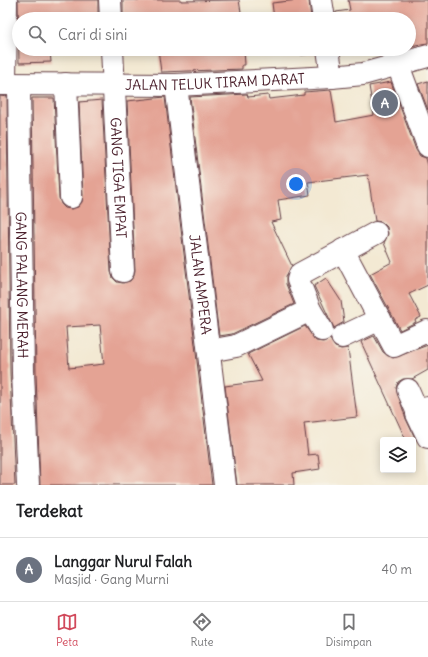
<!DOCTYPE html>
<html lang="id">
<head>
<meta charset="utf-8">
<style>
  body { margin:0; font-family:Delius,sans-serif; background:#f2f2f2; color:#202124 }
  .controls { position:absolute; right:12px; bottom:12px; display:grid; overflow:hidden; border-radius:4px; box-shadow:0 2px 10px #0003 }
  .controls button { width:36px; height:36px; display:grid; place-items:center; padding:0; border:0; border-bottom:1px solid #e0e0e0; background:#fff; color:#202124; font:20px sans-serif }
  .you { position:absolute; left:296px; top:184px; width:14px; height:14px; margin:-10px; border:3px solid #fff; border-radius:50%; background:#1a73e8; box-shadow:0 0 0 6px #1a73e833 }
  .badge { display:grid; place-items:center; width:26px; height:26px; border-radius:50%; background:#d1495b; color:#fff; font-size:13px; font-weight:700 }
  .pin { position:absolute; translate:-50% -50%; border:2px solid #fff; box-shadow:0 1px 4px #0006 }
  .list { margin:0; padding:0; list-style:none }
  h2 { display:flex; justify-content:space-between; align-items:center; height:52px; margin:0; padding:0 16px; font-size:17px }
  h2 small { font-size:13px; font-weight:400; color:#757577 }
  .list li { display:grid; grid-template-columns:26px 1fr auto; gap:12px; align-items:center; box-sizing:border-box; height:64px; padding:0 16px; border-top:1px solid #e0e0e0 }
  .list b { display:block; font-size:15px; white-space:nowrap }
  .list p { margin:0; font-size:13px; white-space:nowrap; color:#757577 }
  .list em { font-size:13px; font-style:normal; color:#757577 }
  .icon { flex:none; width:22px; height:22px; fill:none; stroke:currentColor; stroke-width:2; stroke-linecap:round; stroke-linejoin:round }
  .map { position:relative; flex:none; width:428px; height:485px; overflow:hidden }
  .search { position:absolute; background:#fff; box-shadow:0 2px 10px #0003; left:12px; right:12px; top:12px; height:44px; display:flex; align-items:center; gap:10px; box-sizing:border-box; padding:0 14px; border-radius:22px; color:#757577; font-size:15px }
  .sheet { height:116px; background:#fff }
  nav { display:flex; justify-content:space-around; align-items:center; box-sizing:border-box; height:56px; border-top:1px solid #e0e0e0; background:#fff; font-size:11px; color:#757577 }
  nav a { display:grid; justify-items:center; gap:2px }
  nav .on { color:#d1495b }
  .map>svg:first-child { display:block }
</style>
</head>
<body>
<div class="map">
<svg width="428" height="485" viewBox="0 0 428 485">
  <rect width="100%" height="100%" fill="#f7f3e8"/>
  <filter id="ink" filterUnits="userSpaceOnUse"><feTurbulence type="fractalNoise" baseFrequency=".025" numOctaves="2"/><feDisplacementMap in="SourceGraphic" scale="8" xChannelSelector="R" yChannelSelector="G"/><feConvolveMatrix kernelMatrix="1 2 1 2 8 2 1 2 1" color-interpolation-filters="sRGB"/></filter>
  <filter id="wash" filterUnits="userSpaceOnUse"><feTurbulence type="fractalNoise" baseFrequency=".012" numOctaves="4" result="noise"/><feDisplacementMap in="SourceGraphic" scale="16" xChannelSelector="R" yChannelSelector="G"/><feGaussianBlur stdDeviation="0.9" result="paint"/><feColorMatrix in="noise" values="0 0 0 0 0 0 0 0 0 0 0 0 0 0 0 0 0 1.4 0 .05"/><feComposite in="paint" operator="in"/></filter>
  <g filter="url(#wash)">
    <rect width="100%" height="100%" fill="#f3e9d3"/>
    <g id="blocks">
      <g fill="#e4a394" fill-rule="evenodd">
        <polygon points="18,0 98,0 98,19 19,19 19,49 75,49 50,51 51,62 19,63"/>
        <polygon points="123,0 181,0 181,1 239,0 242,19 123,19"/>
        <polygon points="298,0 309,0 311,19 274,19 272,3"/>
        <polygon points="348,0 428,0 428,43 409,46 409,19 336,19 336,12 350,10"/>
        <polygon points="158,49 244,49 245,65 242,65 242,69 161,72"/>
        <polygon points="277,49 316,49 316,54 301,55 300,51 278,54"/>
        <polygon points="356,49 386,49 356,53"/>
        <polygon points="428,81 428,110 418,84"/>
        <polygon points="391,82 416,150 420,156 426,158 428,166 428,285 409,294 421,317 415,320 416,322 400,330 370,274 392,262 384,243 388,234 387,227 382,222 375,221 368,175 308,182 310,195 278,200 281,220 271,222 292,266 286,276 286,284 294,304 232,334 219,336 190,97 247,94 248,97 268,95 269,99 304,95 304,92 331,90 336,122 374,115 369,86"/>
        <polygon points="0,96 7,97 10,373 15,485 0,485"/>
        <path d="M165 97 212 485H40L36 373 32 98H54L59 198 61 204 65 208 71 209 78 207 82 202 83 196 79 102 102 100 111 272 113 278 117 282 123 283 130 281 134 276 135 270 127 101ZM100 325 104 364 69 368 66 327Z"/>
        <polygon points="326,278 341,301 344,322 334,328 314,286"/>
        <polygon points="305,326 316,341 323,342 330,339 335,347 341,349 348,348 357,417 304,423 308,455 318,454 320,469 293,473 294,485 237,485 225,386 262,381 248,354"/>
        <polygon points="374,336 383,352 393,358 428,345 428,370 412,379 403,379 398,382 396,388 406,419 416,440 406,440 361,342"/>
      </g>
    </g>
  </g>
  <g filter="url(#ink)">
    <use href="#blocks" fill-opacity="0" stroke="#633d44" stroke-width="1"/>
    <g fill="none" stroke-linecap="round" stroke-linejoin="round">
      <defs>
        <g id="minor">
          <polyline points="110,0 111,19"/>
          <polyline points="321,0 324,19"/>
          <path id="s1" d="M112 49 123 271"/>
          <polyline points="328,49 332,77"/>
          <polyline points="398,65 428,146"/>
          <polyline points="5,84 6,0"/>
          <polyline points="66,84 71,197"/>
          <path id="s2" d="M19 85 23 373 28 485"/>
          <polyline points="343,250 394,346 427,331 428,333"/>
          <polyline points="310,310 322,330"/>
          <polyline points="342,337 380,319"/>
          <polyline points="209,351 236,346 310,310 298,280 300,274 376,233"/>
          <polyline points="408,390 418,413"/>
          <polyline points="428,408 417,414 428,437"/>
        </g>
        <g id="tertiary">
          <path id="s3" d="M0 84 176 85 332 77 363 74 428 56"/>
          <path id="s4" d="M176 85 225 485"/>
        </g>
      </defs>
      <use href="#minor" stroke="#633d44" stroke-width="24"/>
      <use href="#tertiary" stroke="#633d44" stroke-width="24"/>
      <use href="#minor" stroke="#fff" stroke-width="22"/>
      <use href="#tertiary" stroke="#fff" stroke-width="22"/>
    </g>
  </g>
  <g text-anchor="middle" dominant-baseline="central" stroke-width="3" stroke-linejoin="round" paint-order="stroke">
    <g font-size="14" fill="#4a1f2b" stroke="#f7f3e8">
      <text stroke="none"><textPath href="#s3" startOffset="215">JALAN TELUK TIRAM DARAT</textPath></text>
      <text stroke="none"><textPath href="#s1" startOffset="129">GANG TIGA EMPAT</textPath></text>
      <text stroke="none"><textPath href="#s2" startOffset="200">GANG PALANG MERAH</textPath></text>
      <text stroke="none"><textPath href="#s4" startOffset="201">JALAN AMPERA</textPath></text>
    </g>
  </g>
</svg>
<div class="controls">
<button><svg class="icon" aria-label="layers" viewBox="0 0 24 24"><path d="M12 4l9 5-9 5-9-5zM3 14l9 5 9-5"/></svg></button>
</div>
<div class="you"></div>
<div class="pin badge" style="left:385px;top:103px;background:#6b7280">A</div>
<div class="search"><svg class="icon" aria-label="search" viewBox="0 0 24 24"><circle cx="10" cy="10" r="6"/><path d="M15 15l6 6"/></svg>Cari di sini</div>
</div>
<section class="sheet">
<h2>Terdekat<small></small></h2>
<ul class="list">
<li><span class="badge" style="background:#6b7280">A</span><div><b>Langgar Nurul Falah</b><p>Masjid · Gang Murni</p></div><em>40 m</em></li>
</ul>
</section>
<nav>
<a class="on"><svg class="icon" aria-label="map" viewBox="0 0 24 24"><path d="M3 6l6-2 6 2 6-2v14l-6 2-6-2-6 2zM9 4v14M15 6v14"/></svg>Peta</a>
<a><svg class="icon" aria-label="directions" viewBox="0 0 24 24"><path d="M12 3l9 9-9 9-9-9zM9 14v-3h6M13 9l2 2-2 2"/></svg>Rute</a>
<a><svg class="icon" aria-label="saved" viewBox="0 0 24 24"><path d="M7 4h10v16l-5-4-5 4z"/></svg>Disimpan</a>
</nav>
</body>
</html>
